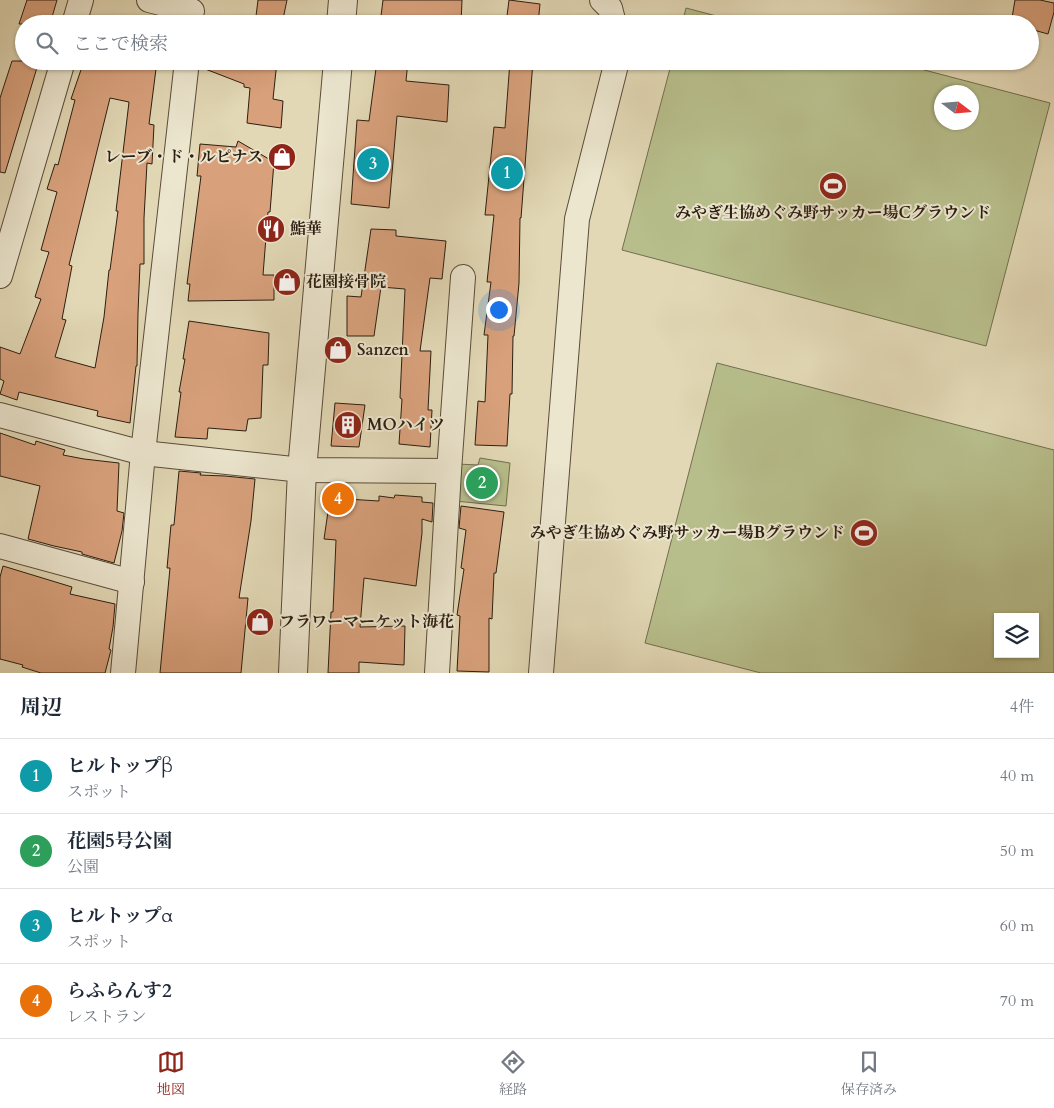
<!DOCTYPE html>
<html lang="ja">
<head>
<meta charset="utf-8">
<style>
  body { margin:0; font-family:Cardo,"Noto Serif JP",serif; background:#f6f6f7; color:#1f2937 }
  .controls { position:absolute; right:15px; bottom:15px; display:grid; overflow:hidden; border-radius:0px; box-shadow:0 1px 4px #0004 }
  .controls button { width:45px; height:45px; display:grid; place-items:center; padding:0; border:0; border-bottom:1px solid #e0e1e3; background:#fff; color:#1f2937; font:25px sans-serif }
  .compass { position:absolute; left:934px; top:85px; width:45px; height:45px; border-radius:50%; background:#fff; box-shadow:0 1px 4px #0004; rotate:106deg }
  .you { position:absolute; left:498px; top:309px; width:18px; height:18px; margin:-12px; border:4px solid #fff; border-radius:50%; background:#1a73e8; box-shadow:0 0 0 8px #1a73e833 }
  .badge { display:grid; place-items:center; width:32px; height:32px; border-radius:50%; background:#8f2418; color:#fff; font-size:16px; font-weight:700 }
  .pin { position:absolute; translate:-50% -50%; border:2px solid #fff; box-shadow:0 1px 5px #0006 }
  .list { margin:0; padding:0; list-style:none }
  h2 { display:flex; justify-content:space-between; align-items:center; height:65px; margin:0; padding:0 20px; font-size:21px }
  h2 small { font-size:16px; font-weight:400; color:#747a83 }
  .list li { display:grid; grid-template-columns:32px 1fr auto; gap:15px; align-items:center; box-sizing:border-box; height:75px; padding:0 20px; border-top:1px solid #e0e1e3 }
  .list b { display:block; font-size:19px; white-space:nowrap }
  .list p { margin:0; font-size:16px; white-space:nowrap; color:#747a83 }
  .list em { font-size:16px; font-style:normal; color:#747a83 }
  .icon { flex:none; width:28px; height:28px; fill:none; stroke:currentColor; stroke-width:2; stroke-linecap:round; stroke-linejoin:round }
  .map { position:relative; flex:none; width:1054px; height:673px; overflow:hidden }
  .search { position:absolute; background:#fff; box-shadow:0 1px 4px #0004; left:15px; right:15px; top:15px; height:55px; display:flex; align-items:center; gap:12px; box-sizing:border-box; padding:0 18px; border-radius:28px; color:#747a83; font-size:19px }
  .sheet { height:365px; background:#fff }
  nav { display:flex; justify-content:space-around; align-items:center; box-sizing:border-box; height:70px; border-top:1px solid #e0e1e3; background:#fff; font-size:14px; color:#747a83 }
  nav a { display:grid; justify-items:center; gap:2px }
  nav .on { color:#8f2418 }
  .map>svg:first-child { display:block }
</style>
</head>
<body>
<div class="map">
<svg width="1054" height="673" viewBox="0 0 1054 673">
  <rect width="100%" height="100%" fill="#e2d8b5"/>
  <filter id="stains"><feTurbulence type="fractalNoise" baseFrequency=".004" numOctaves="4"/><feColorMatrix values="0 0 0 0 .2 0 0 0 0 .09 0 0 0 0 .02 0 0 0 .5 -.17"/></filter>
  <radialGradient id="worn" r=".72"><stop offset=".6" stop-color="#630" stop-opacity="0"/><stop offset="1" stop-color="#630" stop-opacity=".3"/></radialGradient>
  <g fill="#b7be8b" stroke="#726e4e" fill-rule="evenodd">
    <polygon points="686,8 747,24 682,24"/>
    <path d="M672 61H890L1050 103 986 346 622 250ZM972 92V122H942V92Z"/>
    <path d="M717 363 1054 450V673H761L645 643ZM998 617H1035V654H998Z"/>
    <polygon points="480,458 510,463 506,506 455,501 457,464 478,465"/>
  </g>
  <g fill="#d8a17c" stroke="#2c1e11" fill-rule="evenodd">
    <polygon points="27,0 57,0 50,24 19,24"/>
    <polygon points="258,0 287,0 282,24 255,24"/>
    <polygon points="383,0 462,0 461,24 437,24 410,20 410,24 380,24"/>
    <polygon points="509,0 540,4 538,24 506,24"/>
    <polygon points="1015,0 1040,0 1054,3 1054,12 1048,34 1030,29 1030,24 1011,24"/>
    <polygon points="12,61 39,61 5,173 0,172 0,98"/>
    <path d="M84 61H157L149 124 154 125 152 164 147 163 144 218V264H140L138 313 137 366H136L130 423 97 416 98 411 19 392 17 400 0 394 4 381 0 379V347L20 354 41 299 35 297 49 252 41 250 57 192 47 189 55 164 58 165 75 100 71 99ZM110 98 129 102 116 211H118L110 270H109L104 317 95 368 55 357 66 320 62 319 72 266 69 265Z"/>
    <polygon points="201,61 277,61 273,99 283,101 281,128 247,123 250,88 244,87 244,84 200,67"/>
    <polygon points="377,61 408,61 406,81 449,85 447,122 397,116 389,208 351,204 357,120 369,121"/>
    <polygon points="510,61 533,61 521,218 520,218 519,283 514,336 513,336 512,394 510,394 507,446 475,445 478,401 485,402 488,335 484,335 491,282 487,282 494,215 485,215 494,127 505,128"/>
    <polygon points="238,141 274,162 270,212 268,212 263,275 274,275 274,300 188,301 190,284 187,284 201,176 197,176 200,144 236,147"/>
    <polygon points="371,229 396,230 396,236 446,241 442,279 430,278 420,351 431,351 428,410 432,410 430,447 399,444 402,399 400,398 405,289 381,287 374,336 347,336 347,296 361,297"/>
    <polygon points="189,321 269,333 268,365 263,365 261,418 248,419 246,431 208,428 207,439 175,437 181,392 179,392 185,359 183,359"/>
    <polygon points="335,403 365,405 359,447 331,446"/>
    <polygon points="0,433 35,445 36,441 65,450 63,455 84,459 119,463 117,511 124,513 122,531 114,563 82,554 82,552 54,546 28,539 40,486 0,476"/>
    <polygon points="179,471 201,473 200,475 225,476 255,479 251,521 239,598 248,598 241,673 160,673 170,568 167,568 171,525 174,525"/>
    <polygon points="395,495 422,497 422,502 433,503 432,522 422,519 422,533 416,586 364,578 360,627 405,626 404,665 359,662 359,673 328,673 331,612 333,612 336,540 324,539 330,498 379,501 379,496 394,498"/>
    <polygon points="461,506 504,512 496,573 494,573 492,619 489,618 489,672 457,671 460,616 457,615 464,569 461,568 466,530 459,528"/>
    <polygon points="3,566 72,587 70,594 115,604 113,627 109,649 111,650 105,673 41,673 22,667 23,665 0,659 0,577"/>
  </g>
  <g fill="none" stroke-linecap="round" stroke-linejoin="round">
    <defs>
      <g id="minor">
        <polyline points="149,0 192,11"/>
        <polyline points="602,0 610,8 614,24"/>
        <polyline points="74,24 81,0"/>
        <polyline points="0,276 63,61"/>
        <polyline points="0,415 143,453 302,470 449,471"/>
        <polyline points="0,546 132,582"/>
        <polyline points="123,673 143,453 187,61"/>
        <polyline points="437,673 449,471 463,277"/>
        <polyline points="541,673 577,219 617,61"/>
      </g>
      <g id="tertiary">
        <polyline points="341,24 343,0"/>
        <polyline points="293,673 302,470 338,61"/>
      </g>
    </defs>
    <use href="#minor" stroke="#5a4c3a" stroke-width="26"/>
    <use href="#tertiary" stroke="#5a4c3a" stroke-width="30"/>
    <use href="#minor" stroke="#ece6cf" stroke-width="24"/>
    <use href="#tertiary" stroke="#ece6cf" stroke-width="28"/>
  </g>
  <defs>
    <symbol id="shop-disc" viewBox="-11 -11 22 22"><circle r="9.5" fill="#8f2418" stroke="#ece6cf"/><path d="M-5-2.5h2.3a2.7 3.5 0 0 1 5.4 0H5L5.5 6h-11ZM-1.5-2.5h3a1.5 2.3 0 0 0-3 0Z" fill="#fff"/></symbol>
    <symbol id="stadium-disc" viewBox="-11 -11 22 22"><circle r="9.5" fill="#8f2418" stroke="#ece6cf"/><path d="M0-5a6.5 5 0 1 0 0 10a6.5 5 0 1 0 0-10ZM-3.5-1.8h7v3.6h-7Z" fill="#fff"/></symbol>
    <symbol id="restaurant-disc" viewBox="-11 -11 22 22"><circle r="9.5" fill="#8f2418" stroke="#ece6cf"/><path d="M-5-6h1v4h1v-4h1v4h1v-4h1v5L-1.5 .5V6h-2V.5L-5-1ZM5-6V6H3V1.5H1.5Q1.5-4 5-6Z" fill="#fff"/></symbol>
    <symbol id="building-disc" viewBox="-11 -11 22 22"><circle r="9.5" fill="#8f2418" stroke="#ece6cf"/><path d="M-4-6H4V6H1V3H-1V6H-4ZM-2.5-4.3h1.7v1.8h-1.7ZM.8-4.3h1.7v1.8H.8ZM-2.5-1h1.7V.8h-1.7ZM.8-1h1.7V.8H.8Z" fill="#fff"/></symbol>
  </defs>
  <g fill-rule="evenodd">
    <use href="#shop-disc" x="266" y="141" width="32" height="32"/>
    <use href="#stadium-disc" x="817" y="170" width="32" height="32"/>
    <use href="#restaurant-disc" x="255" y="213" width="32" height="32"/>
    <use href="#shop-disc" x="271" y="266" width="32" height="32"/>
    <use href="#shop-disc" x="322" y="334" width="32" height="32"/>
    <use href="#building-disc" x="332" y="409" width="32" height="32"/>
    <use href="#stadium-disc" x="848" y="517" width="32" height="32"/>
    <use href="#shop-disc" x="244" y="606" width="32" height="32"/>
  </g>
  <g text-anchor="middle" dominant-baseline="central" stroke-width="4" stroke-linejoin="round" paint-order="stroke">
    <g font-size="16" font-weight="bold" fill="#2c1e11" stroke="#ece6cf" text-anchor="start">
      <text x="263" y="157" text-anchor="end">レーブ・ド・ルピナス</text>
      <text x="833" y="213" text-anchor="middle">みやぎ生協めぐみ野サッカー場Cグラウンド</text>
      <text x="290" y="229">鮨華</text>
      <text x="306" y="282">花園接骨院</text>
      <text x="357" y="350">Sanzen</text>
      <text x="367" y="425">MOハイツ</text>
      <text x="845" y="533" text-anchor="end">みやぎ生協めぐみ野サッカー場Bグラウンド</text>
      <text x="279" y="622">フラワーマーケット海花</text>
    </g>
  </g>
  <rect width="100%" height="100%" filter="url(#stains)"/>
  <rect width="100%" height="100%" fill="url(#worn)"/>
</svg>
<div class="controls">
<button><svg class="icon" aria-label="layers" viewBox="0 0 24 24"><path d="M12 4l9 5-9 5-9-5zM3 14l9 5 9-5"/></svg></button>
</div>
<svg class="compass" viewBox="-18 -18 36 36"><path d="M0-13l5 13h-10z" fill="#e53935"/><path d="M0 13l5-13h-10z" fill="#747a83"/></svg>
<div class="you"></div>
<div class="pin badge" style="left:507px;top:173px;background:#0f9aa8">1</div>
<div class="pin badge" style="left:482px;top:483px;background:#2e9e5b">2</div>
<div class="pin badge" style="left:373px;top:164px;background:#0f9aa8">3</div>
<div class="pin badge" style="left:338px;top:499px;background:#e8710a">4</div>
<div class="search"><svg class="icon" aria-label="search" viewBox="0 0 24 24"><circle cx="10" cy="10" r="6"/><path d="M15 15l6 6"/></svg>ここで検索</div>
</div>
<section class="sheet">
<h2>周辺<small>4件</small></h2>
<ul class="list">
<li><span class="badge" style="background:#0f9aa8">1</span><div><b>ヒルトップβ</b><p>スポット</p></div><em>40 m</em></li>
<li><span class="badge" style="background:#2e9e5b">2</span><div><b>花園5号公園</b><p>公園</p></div><em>50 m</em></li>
<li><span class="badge" style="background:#0f9aa8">3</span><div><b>ヒルトップα</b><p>スポット</p></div><em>60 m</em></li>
<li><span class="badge" style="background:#e8710a">4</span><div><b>らふらんす2</b><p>レストラン</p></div><em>70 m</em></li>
</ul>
</section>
<nav>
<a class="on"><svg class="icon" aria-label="map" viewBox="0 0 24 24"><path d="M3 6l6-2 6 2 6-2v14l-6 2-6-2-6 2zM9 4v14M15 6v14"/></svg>地図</a>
<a><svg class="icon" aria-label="directions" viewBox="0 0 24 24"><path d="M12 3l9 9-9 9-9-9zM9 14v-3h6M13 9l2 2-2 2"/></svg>経路</a>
<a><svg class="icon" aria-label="saved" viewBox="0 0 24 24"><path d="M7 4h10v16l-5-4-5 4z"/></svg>保存済み</a>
</nav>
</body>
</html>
